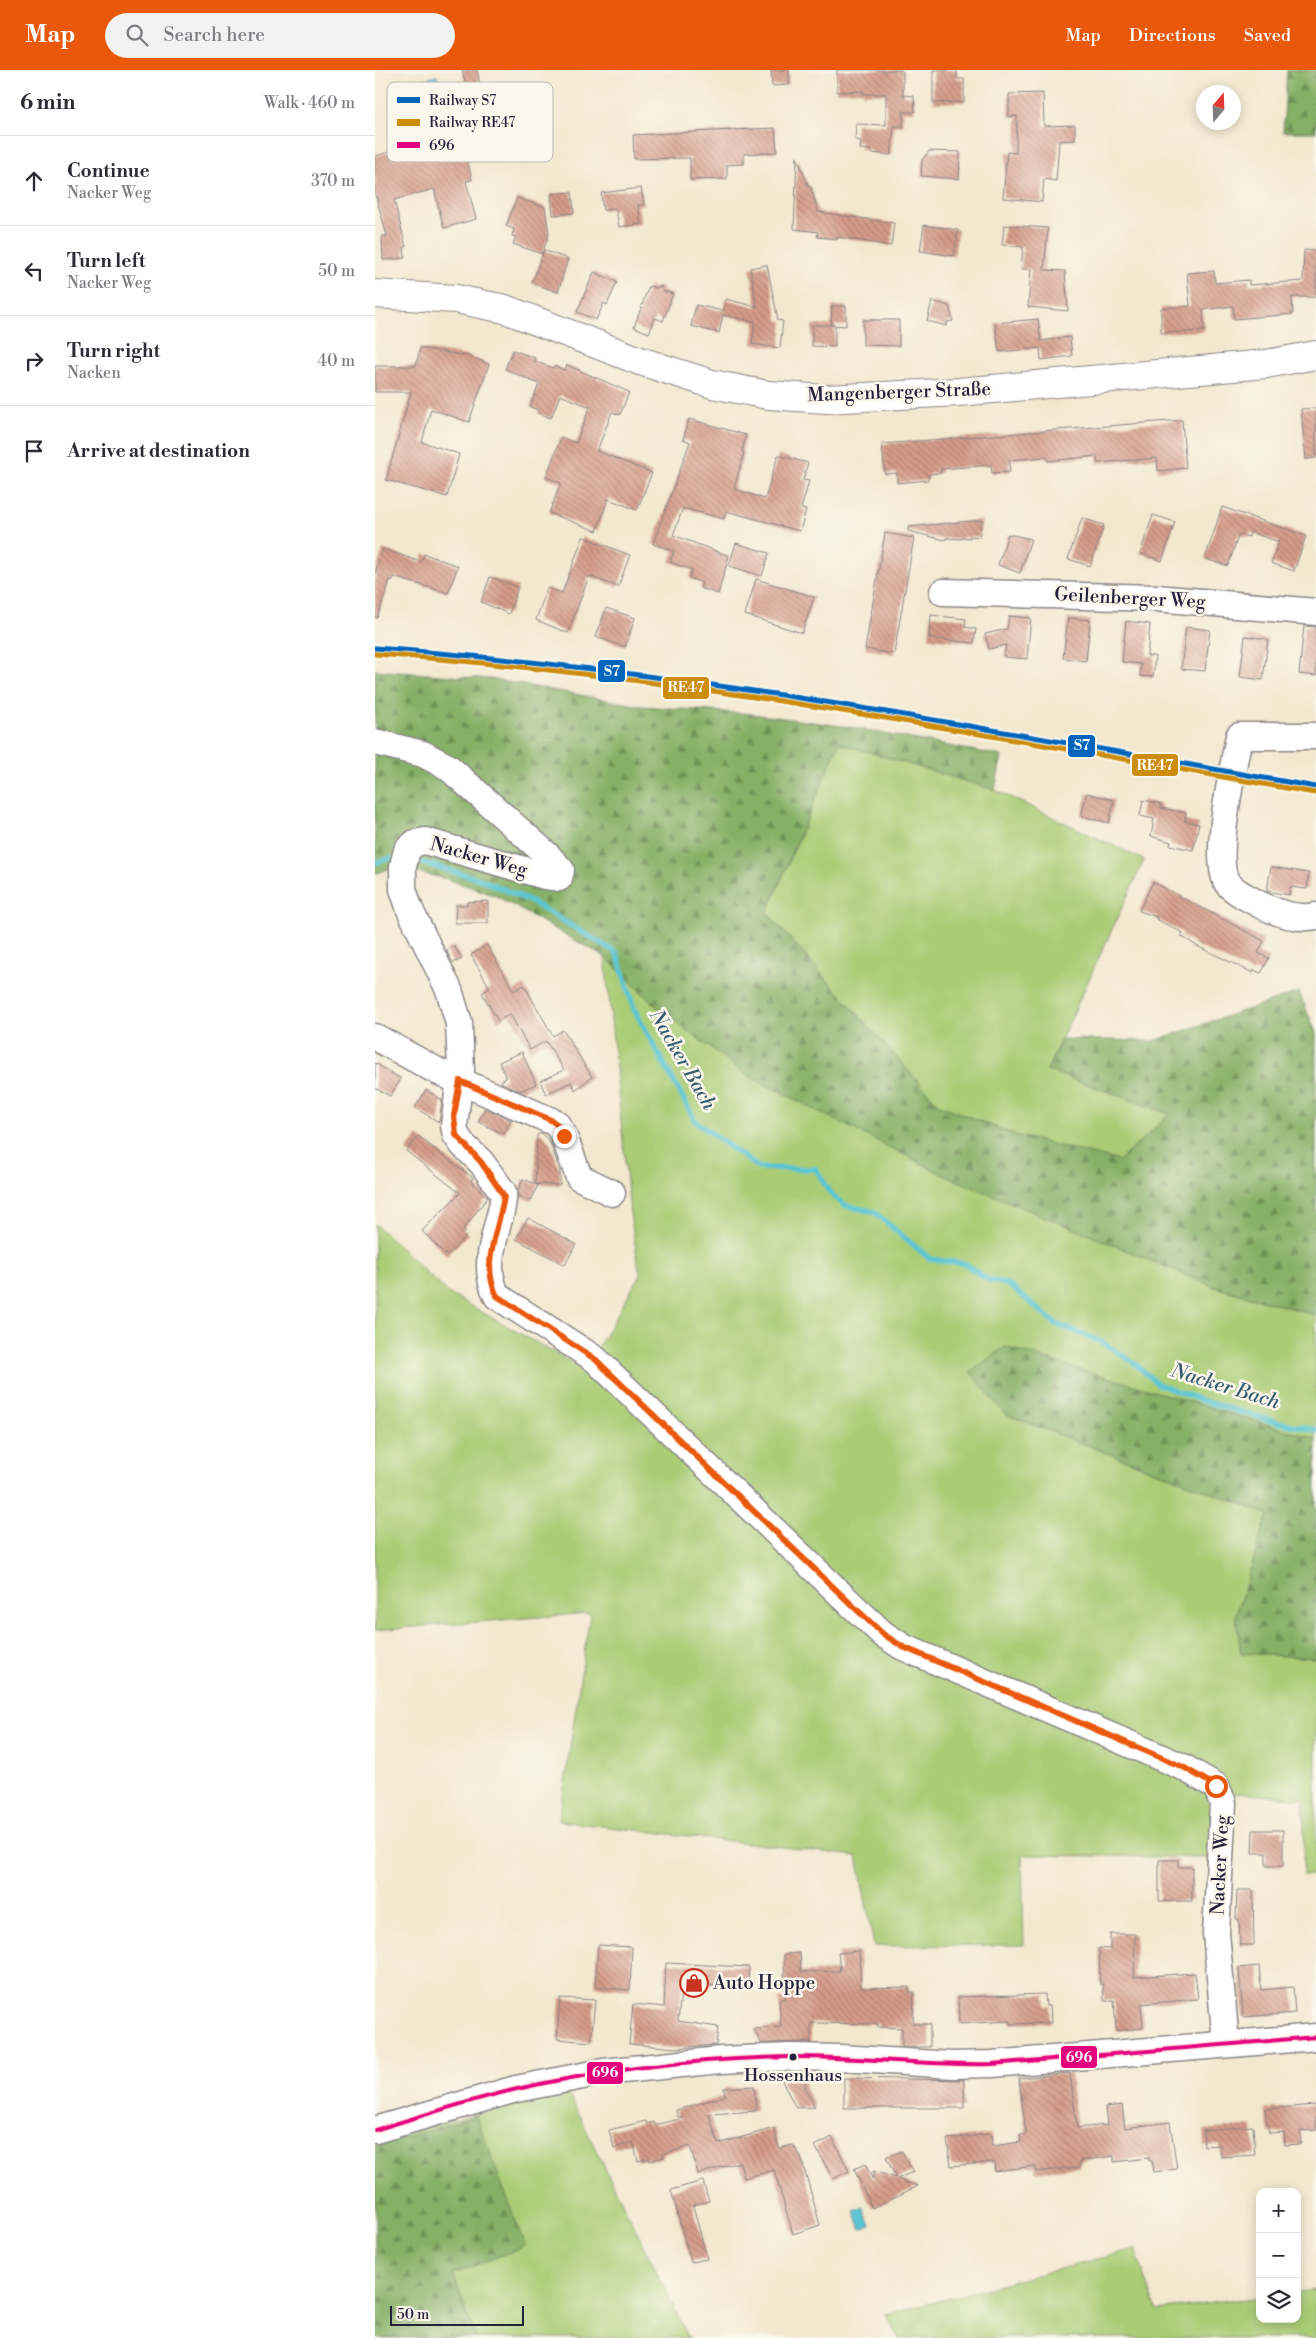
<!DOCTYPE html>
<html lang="en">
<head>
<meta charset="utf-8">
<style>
  body { margin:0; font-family:"Libre Bodoni",serif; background:#f2f2f3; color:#2b2b33 }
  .controls { position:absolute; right:15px; bottom:15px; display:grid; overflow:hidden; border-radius:10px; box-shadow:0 2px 12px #0003 }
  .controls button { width:45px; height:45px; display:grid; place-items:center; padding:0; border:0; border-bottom:1px solid #e1e1e2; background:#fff; color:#2b2b33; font:25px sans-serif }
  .compass { position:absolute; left:821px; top:15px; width:45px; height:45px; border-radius:50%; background:#fff; box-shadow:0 2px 12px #0003; rotate:19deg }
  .scale { position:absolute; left:15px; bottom:12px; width:134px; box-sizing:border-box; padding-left:5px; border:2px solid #22223b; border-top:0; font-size:14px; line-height:18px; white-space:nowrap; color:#22223b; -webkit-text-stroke:4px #fbf7ec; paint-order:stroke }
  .stop { position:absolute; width:15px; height:15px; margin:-11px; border:4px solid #ea580c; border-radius:50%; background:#fff }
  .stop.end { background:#ea580c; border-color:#fff; box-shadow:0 1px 5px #0008 }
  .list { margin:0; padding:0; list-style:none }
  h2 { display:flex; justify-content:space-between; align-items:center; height:65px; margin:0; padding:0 20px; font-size:21px }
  h2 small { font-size:16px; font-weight:400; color:#7c7c81 }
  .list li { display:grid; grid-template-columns:32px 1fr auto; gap:15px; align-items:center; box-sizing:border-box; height:90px; padding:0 20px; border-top:1px solid #e1e1e2 }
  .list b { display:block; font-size:19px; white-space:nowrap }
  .list p { margin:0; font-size:16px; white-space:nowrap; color:#7c7c81 }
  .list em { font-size:16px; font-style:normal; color:#7c7c81 }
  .icon { flex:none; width:28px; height:28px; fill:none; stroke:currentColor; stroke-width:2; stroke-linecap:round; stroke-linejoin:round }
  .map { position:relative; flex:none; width:941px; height:2268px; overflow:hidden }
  header { display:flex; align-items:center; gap:30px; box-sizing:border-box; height:70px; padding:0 25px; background:#ea580c; color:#fff }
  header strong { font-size:24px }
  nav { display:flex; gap:28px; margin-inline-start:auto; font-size:18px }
  .search { width:350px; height:45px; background:#f2f2f3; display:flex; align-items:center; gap:12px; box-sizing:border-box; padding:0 18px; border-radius:28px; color:#7c7c81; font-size:19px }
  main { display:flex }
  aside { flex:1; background:#fff }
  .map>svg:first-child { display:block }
</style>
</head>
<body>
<header>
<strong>Map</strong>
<div class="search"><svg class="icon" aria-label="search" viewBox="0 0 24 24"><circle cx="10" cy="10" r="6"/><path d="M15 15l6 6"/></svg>Search here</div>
<nav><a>Map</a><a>Directions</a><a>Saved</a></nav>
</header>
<main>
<aside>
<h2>6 min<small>Walk · 460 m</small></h2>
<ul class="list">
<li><svg class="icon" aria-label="ahead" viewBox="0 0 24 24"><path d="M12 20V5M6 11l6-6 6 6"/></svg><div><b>Continue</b><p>Nacker Weg</p></div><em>370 m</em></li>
<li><svg class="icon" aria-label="left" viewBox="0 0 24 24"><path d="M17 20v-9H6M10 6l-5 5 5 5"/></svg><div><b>Turn left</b><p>Nacker Weg</p></div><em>50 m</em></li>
<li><svg class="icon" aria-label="right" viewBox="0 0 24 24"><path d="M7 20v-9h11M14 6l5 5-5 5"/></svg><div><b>Turn right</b><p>Nacken</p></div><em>40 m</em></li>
<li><svg class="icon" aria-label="arrive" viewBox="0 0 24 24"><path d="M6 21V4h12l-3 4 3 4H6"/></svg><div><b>Arrive at destination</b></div></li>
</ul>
</aside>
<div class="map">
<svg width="941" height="2268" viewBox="0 0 941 2268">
  <defs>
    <pattern id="forest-firs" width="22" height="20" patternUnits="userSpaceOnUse" patternTransform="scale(1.25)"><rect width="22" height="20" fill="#86b066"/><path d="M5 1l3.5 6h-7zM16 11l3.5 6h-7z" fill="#6d8f55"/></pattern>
    <pattern id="building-back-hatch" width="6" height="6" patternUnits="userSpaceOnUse" patternTransform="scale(1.25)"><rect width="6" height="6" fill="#d69c8a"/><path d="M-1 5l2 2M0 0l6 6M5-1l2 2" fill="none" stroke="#ad7f72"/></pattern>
  </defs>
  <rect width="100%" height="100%" fill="#fbf7ec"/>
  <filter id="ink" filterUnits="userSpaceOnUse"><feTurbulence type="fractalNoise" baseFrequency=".02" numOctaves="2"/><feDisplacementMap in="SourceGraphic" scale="10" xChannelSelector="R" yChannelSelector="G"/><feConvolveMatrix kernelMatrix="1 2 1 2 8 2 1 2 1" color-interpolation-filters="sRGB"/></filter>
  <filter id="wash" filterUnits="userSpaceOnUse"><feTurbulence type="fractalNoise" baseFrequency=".0096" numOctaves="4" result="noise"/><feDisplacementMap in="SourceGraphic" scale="20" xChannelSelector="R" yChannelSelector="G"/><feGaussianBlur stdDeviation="1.12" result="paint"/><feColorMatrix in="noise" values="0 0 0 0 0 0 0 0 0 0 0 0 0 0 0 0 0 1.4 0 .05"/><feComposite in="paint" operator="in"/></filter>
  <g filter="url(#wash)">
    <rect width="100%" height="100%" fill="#f3e8cf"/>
    <g fill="#a9cc75" stroke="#667758">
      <polygon points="464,673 620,720 769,790 672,1000 795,1044 744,1091 640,1065 564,1035 392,843"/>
      <polygon points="230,887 286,941 840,1217 941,1245 941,1369 894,1356 630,1344 894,1444 861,1545 866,1583 941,1588 941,1805 928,1805 929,1729 860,1723 852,1788 647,1785 649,1875 499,1876 482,1786 184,1751 215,1543 0,1560 0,1154 73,1223 210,1300 265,1205 255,1143"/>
      <polygon points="191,2019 314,2268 101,2268 77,2204 101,2046 0,2077 0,2072"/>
      <polygon points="760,2179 782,2240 885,2227 885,2249 922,2249 922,2222 941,2220 941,2268 524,2268 511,2245"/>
    </g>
    <g fill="url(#forest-firs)" stroke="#546950">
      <polygon points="912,0 941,0 941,62 908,62"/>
      <polygon points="0,600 116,609 266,636 378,644 468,656 627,686 620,720 464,673 392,843 564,1035 640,1065 744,1091 795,1044 672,1000 687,969 778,971 924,922 941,962 941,1245 840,1217 571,1106 372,1005 286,941 230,887 121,826 72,809 19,797 0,804"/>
      <polygon points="630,1277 941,1369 941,1588 866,1583 861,1545 893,1444 630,1344 595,1302"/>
      <polygon points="101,2046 150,2176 78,2204 101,2268 0,2268 0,2077"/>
    </g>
    <g fill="#5ac5d3" stroke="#3e7487">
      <polygon points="62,6 64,16 45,21 43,11"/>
      <polygon points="488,2137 496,2155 486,2159 479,2141"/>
    </g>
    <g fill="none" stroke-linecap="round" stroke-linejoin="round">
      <g stroke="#5ac5d3" stroke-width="5.5">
        <polyline points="37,790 105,809 155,831 242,883 259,939 321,1052 384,1098 441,1099 454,1122 469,1135 499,1142 555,1189 591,1194 611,1209 634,1215 681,1254 727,1272 758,1292 783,1314 828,1331 901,1352 941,1360"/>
        <polyline points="0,793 16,788"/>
      </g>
    </g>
    <g id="blocks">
      <g fill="url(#building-back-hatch)">
        <polygon points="87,0 102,0 105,15 92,19"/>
        <polygon points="396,0 414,0 414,15 397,16"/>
        <polygon points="462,0 526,0 528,2 528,25 539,26 540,42 528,42 528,56 519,56 516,85 496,83 497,80 485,79 486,71 480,70 481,54 511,55 511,24 488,24 488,21 462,22"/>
        <polygon points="558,0 582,0 582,9 589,9 589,32 558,33"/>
        <polygon points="668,23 669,56 700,55 700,70 684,71 681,111 669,109 667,132 628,128 632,82 641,83 642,46 634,47 634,24"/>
        <polygon points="61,25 66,51 82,47 97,110 91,111 101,149 69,158 59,119 19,130 31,177 29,177 30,188 8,190 7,166 12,166 0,123 0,86 30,78 20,35"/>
        <polygon points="400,58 402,82 369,84 369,94 352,95 352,109 315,110 315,88 259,89 258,65"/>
        <polygon points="554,81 585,82 584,109 546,106 547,90"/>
        <polygon points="422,87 434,117 436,117 443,142 519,153 516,176 463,167 462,169 442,167 443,162 419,159"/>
        <polygon points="266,118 269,135 263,135 266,154 244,157 241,139 228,140 226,123"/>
        <polygon points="197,122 199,143 178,145 176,124"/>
        <polygon points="142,128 170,137 174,164 167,184 138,174 141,167 137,166 139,159 131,156"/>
        <polygon points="549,155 583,160 579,186 545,181"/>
        <polygon points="629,155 673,158 669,200 690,201 693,241 653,237 656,199 646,199 648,177 627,175"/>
        <polygon points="169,180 193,189 183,222 157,213"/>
        <polygon points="929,180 941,181 941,227 917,227 918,244 859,249 858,236 828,240 829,261 786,263 786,238 815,236 812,203 839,201 840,213 874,210 874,215 928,211"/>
        <polygon points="392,195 403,250 408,251 405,278 377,274 380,252 348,245 344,263 316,256 321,235 348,241 351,229 382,237 375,198"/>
        <polygon points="219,202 242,212 232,235 229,233 221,250 202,242"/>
        <polygon points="274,216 281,218 286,216 288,221 298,224 288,251 280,248 274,263 259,257"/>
        <polygon points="557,231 574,236 578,251 572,252 572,256 552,251"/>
        <polygon points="457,236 471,236 471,256 456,255"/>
        <polygon points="663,249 666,271 695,267 697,286 666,290 665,278 624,282 620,253"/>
        <polygon points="488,250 524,250 524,276 488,275"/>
        <polygon points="437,255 460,255 460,277 437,276"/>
        <polygon points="45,278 93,286 114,294 94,352 56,339 47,372 84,384 72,427 11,410 36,322 0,322 0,296 41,296"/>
        <polygon points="138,280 160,288 159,291 178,298 179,296 190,300 192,295 254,322 245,345 237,342 222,381 277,403 262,440 233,429 222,461 174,443 186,413 171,407 186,367 201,373 215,337 185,325 176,348 163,343 164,340 155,337 164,314 130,299"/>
        <polygon points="941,338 941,388 931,389 926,339"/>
        <polygon points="314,349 371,365 367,382 369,383 359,419 390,429 403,385 433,393 428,410 434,411 426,439 431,440 425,461 351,441 349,449 308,438 298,465 354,486 343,524 325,518 327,513 314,508 317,500 295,492 299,481 278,474 315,372 308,369"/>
        <polygon points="807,350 811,398 783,401 782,388 722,393 722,386 673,391 672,387 634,390 635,402 617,403 616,395 566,399 566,403 554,404 553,410 522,413 522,403 510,404 507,374"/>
        <polygon points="847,437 931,466 919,501 896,493 904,472 875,462 874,467 864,464 853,496 830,489"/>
        <polygon points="778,445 800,452 787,491 765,483"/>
        <polygon points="707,448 729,455 715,496 693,489"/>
        <polygon points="607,450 604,467 595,466 595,468 587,467 587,469 571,468 570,470 533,461 533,457"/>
        <polygon points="510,463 539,468 519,584 490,579"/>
        <polygon points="633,464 656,469 645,503 623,495"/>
        <polygon points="208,467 255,485 243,517 214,506 193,563 161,550 172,518 187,523"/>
        <polygon points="361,473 394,483 387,506 354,496"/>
        <polygon points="8,479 46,492 49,484 83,496 73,523 19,507 17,511 15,510 2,548 0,547 0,503"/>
        <polygon points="115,507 143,517 134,544 106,532"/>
        <polygon points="381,509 439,527 427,563 370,545"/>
        <polygon points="231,538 260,548 250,577 221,567"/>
        <polygon points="556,545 591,549 590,557 601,559 599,573 554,568"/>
        <polygon points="634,546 656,548 652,589 629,587 631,575 614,579 610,564 632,559"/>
        <polygon points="693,548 715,550 711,591 688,588"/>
        <polygon points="751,551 775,554 772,586 780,586 778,607 765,606 766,594 747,592"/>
        <polygon points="929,556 941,557 941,606 924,604"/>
        <polygon points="811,557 835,560 830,601 806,599"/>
        <polygon points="870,566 893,569 888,610 865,607"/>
        <polygon points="712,723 739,730 734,753 706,746"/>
        <polygon points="768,730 786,734 786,738 811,743 810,751 824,754 818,780 795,775 796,772 776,766 779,749 765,746"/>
        <polygon points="896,797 934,803 932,819 915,817 914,825 892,821"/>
        <polygon points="778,812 889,871 883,883 894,888 886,903 879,900 878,903 822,876 806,866 808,863 781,849 782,847 764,841"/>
        <polygon points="113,831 113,853 80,853 81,835 92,835 92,832"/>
        <polygon points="112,875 139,921 149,915 178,966 188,960 217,1007 200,1020 196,1012 171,1024 165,1011 189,1000 171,971 155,980 135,944 123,951 107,923 115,918 96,885"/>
        <polygon points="79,876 87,889 78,893 71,880"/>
        <polygon points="147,982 161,1014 145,1021 127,1013 126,1011 131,1008 124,992"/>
        <polygon points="0,993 26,1009 15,1026 0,1018"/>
        <polygon points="51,1020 67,1030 64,1052 40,1038"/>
        <polygon points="110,1038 136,1050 129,1064 103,1052"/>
        <polygon points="167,1063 175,1073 185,1100 185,1115 160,1114 163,1115 156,1131 143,1126 143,1121 148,1109 160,1114 162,1065"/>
        <polygon points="43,1066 98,1108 96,1111 113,1127 88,1159 93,1164 72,1186 47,1161 85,1123 31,1081"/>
        <polygon points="153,1148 201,1174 190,1195 141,1169"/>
        <polygon points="878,1760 908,1760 908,1796 891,1796 891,1783 877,1783"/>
        <polygon points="784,1790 803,1790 803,1797 817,1797 817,1831 784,1831"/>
        <polygon points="862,1820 878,1820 879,1875 865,1875 864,1849 861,1849"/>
        <polygon points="735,1864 760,1864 759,1907 820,1903 823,1929 766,1934 768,1958 741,1961 739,1930 729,1931 728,1914 725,1914 724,1878 735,1879"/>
        <polygon points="223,1875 257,1877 255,1920 220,1917"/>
        <polygon points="484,1881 486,1918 534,1917 534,1922 539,1922 538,1954 555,1954 555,1977 527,1977 527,1958 503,1957 503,1954 436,1953 436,1972 386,1973 379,1959 406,1957 404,1929 410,1929 409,1884 425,1883 426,1902 465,1901 463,1883"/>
        <polygon points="291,1893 374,1897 373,1917 307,1914 303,1951 343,1957 341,1975 301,1978 254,1974 258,1934 289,1937"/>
        <polygon points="884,1896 886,1920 918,1917 920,1943 868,1947 864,1898"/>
        <polygon points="670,1924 671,1936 675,1936 676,1953 635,1954 635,1951 584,1954 583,1927"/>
        <polygon points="185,1928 220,1930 216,1972 182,1969"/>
        <polygon points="695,2003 702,2058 732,2055 730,2037 747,2035 750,2058 795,2052 802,2099 779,2102 777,2091 774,2091 774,2088 739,2092 739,2086 705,2091 705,2097 661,2102 660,2096 620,2101 619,2092 576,2096 572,2069 616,2064 617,2076 646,2072 645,2065 651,2064 644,2008"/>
        <polygon points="469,2008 589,2010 589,2038 469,2038"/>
        <polygon points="406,2009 430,2009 430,2018 440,2037 421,2038"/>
        <polygon points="379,2016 381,2041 334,2044 343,2074 399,2058 404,2078 418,2075 426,2087 445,2155 418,2164 399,2100 369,2108 365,2092 323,2104 315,2076 288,2084 289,2087 275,2091 274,2088 263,2091 258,2072 239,2078 234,2060 271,2051 272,2054 279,2052 280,2055 308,2048 302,2046 301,2040 350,2026 349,2018"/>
        <polygon points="941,2035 941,2060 925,2061 926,2074 910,2075 909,2062 894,2063 890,2039"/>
        <polygon points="878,2056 880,2085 846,2087 845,2075 829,2076 828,2060"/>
        <polygon points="457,2067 474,2101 458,2109 440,2076"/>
        <polygon points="527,2081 538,2102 522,2109 543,2116 497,2138 479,2099 490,2094 498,2110 498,2101 521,2108 511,2087"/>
        <polygon points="328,2111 334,2131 318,2135 332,2189 316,2192 296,2120"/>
      </g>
    </g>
  </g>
  <g filter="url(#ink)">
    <use href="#blocks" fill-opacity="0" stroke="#8a8585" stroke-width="1"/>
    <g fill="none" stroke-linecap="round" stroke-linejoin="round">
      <defs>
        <g id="minor">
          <polyline points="568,522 781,528 941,542"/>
          <path d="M941 666H864C859 695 836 792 853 814 861 823 875 829 886 835 902 843 922 850 941 846"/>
          <path d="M0 672 48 684 73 697 171 784 186 800 184 808 170 806 50 771 40 773 32 780 28 796V819L35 840 74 920 84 953 86 1000 79 1056 81 1065 88 1075 106 1092 128 1122C129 1130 127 1138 125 1145 118 1174 108 1198 122 1226L220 1289 479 1537 508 1564 528 1577 808 1697 841 1716 848 1733 841 1863 851 1973"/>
          <polyline points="0,967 62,1001 181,1053 189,1066 204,1107 237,1123"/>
          <polyline points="0,2060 141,2019 228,2002 346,1990 413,1987 466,1988 577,1995 617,1994 941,1967"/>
        </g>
        <polyline id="major" points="0,224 81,229 130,239 265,291 337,314 393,325 451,329 584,322 891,294 941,285"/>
      </defs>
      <use href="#minor" stroke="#8a8585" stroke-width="29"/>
      <use href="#major" stroke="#8a8585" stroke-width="30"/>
      <use href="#minor" stroke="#fff" stroke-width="26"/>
      <use href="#major" stroke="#fff" stroke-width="28"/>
      <defs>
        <path id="bus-1" d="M0 2060C47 2046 94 2030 142 2019 230 1999 322 1989 413 1987 481 1986 549 1996 617 1994L941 1967"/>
      </defs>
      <use href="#bus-1" stroke="#fbf7ec" stroke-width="8"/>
      <use href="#bus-1" stroke="#e5007d" stroke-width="4"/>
      <defs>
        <path id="rail-1" d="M0 578C317 600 629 663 941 717"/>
        <path id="rail-2" d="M0 584C316 606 628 669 940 723"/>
      </defs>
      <use href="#rail-1" stroke="#fbf7ec" stroke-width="9"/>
      <use href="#rail-2" stroke="#fbf7ec" stroke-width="9"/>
      <use href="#rail-1" stroke="#0065bd" stroke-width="5"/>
      <use href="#rail-2" stroke="#cc8c0c" stroke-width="5"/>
    </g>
  </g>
  <g fill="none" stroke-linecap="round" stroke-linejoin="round" filter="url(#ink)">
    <path stroke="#ea580c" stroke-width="6" d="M189 1066 184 1056 176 1050 85 1011 79 1046 81 1065 106 1092 129 1126C124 1161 105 1192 122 1226L220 1289 479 1537 508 1564 528 1577 808 1697 841 1716"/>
  </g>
  <defs>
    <symbol id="shop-ring" viewBox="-11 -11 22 22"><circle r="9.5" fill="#fbf7ec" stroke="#c8321e" stroke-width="1.5"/><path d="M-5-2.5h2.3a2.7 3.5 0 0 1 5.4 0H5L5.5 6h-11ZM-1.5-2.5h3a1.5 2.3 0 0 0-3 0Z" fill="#c8321e"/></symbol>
  </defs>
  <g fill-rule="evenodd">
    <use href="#shop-ring" x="303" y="1897" width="32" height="32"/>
  </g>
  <circle fill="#22223b" stroke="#fbf7ec" stroke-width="2" cx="418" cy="1987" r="4.5"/>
  <g text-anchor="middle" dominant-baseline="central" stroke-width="5" stroke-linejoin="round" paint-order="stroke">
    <g font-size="18" fill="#22223b" stroke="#fbf7ec">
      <text x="418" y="2005">Hossenhaus</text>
    </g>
    <g font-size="19" fill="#22223b" stroke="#fbf7ec">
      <text transform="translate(524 322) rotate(-2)">Mangenberger Straße</text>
      <text transform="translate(755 528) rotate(3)">Geilenberger Weg</text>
      <text transform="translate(104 787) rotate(16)">Nacker Weg</text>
      <text transform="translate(845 1795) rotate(-87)">Nacker Weg</text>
    </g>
    <g font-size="19" fill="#22223b" stroke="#fbf7ec" text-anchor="start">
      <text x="338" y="1913">Auto Hoppe</text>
    </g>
    <g font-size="20" font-style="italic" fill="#365b70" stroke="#fbf7ec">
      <text transform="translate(307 990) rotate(60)">Nacker Bach</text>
      <text transform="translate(850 1317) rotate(17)">Nacker Bach</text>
    </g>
  </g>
  <rect x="12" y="12" width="166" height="80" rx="8" fill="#fbf7ec" stroke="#bab7b7" stroke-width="1"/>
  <rect x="22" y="27" width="23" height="6" fill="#0065bd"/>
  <rect x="22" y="49" width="23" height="7" fill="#cc8c0c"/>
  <rect x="22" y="72" width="23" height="6" fill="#e5007d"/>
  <g font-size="14" fill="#22223b">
    <text x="54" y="35">Railway S7</text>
    <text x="54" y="57">Railway RE47</text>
    <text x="54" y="80">696</text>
  </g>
  <g stroke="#fbf7ec" stroke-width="2">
    <rect x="222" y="589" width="29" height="24" rx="5" fill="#0065bd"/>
    <rect x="287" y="606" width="48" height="24" rx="5" fill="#cc8c0c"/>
    <rect x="692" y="664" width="29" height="24" rx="5" fill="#0065bd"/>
    <rect x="756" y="683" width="48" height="24" rx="5" fill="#cc8c0c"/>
    <rect x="685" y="1975" width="38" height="24" rx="5" fill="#e5007d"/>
    <rect x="211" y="1991" width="38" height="24" rx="5" fill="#e5007d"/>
  </g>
  <g font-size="14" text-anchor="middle" font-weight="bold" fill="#fff">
    <text x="237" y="606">S7</text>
    <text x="311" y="622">RE47</text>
    <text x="707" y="680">S7</text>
    <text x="780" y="700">RE47</text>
    <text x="704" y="1992">696</text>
    <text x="230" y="2007">696</text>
  </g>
</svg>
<div class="controls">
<button>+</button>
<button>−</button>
<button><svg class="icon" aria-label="layers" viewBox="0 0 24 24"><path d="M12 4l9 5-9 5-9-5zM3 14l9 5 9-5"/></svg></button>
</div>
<svg class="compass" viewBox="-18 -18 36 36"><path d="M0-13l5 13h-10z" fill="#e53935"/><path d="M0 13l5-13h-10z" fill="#7c7c81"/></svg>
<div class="scale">50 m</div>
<div class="stop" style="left:841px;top:1716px"></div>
<div class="stop end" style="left:189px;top:1066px"></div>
</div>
</main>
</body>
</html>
